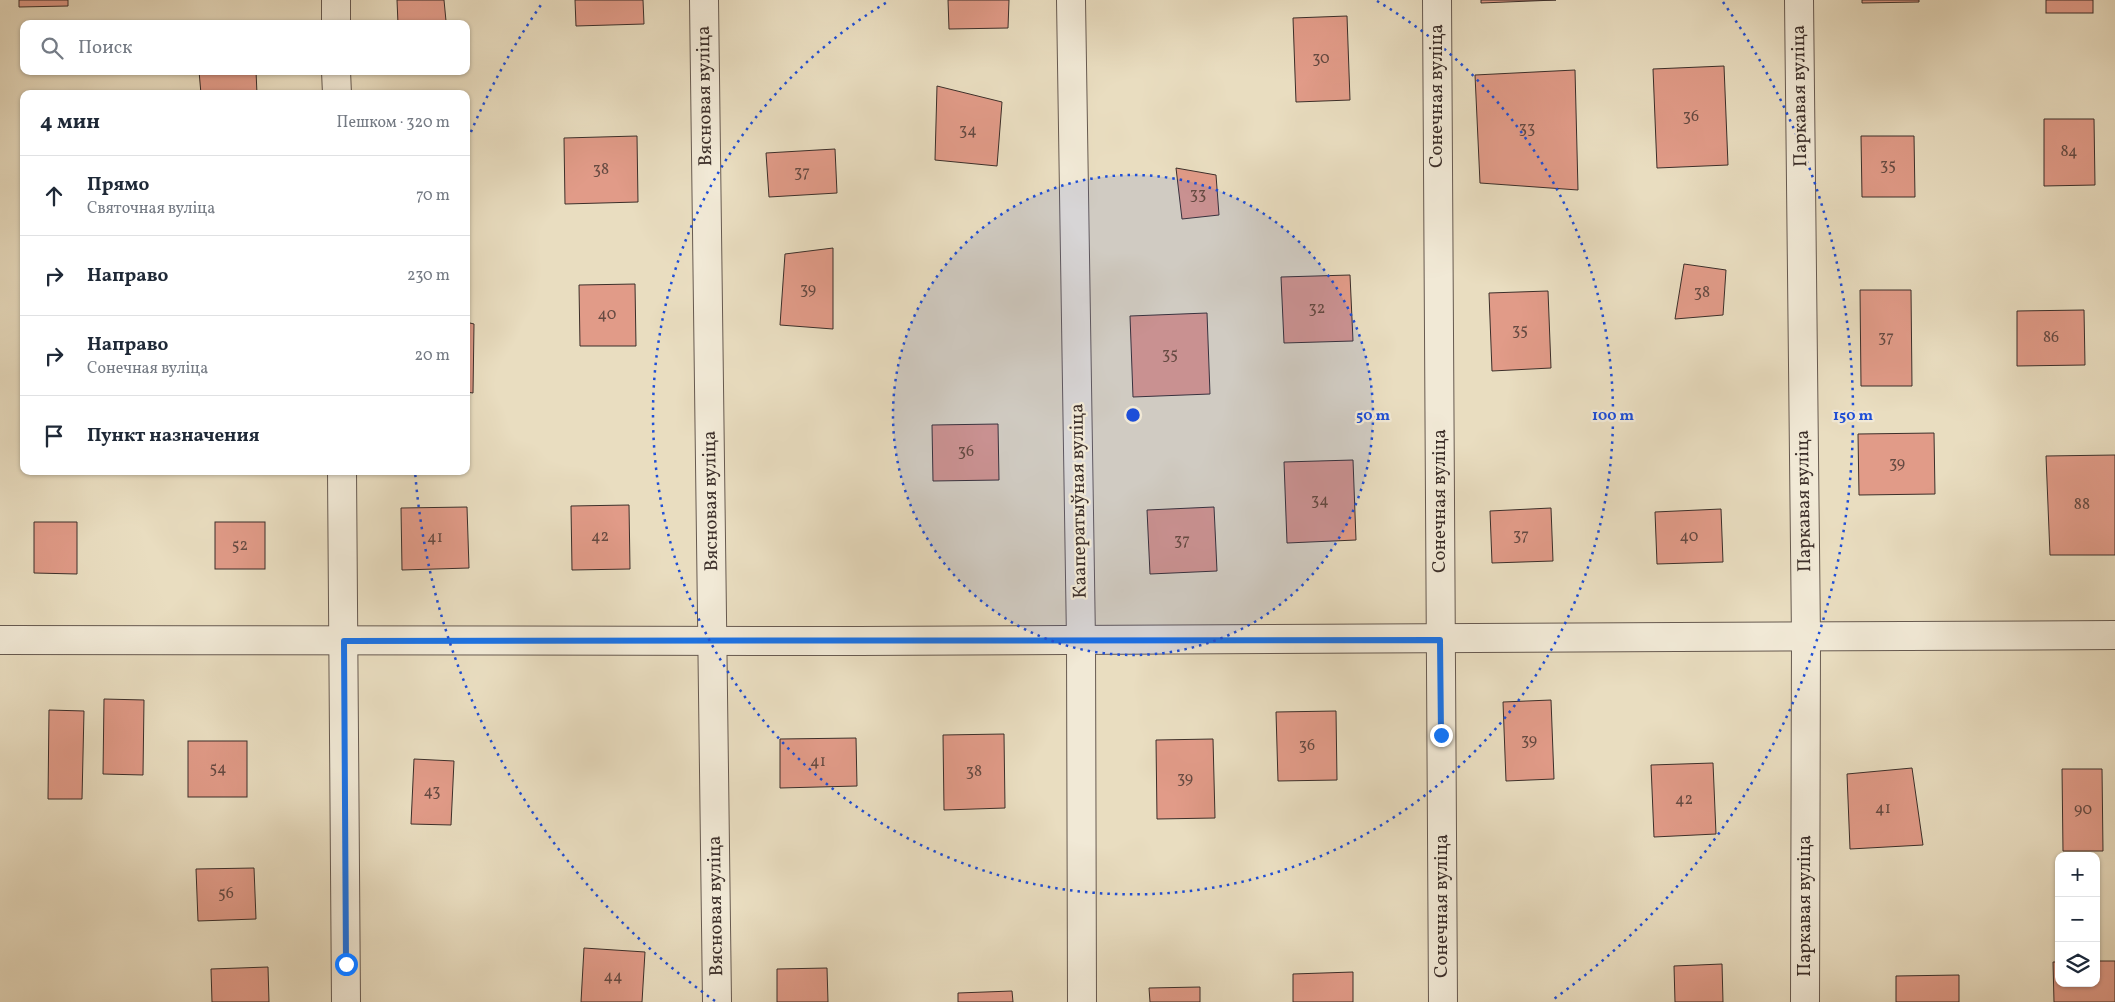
<!DOCTYPE html>
<html lang="ru">
<head>
<meta charset="utf-8">
<style>
  body { margin:0; font-family:Vollkorn,serif; background:#f6f6f7; color:#1f2937 }
  .controls { position:absolute; right:15px; bottom:15px; display:grid; overflow:hidden; border-radius:10px; box-shadow:0 1px 4px #0004 }
  .controls button { width:45px; height:45px; display:grid; place-items:center; padding:0; border:0; border-bottom:1px solid #e0e1e3; background:#fff; color:#1f2937; font:25px sans-serif }
  .stop { position:absolute; width:15px; height:15px; margin:-11px; border:4px solid #1a73e8; border-radius:50%; background:#fff }
  .stop.end { background:#1a73e8; border-color:#fff; box-shadow:0 1px 5px #0008 }
  .list { margin:0; padding:0; list-style:none }
  h2 { display:flex; justify-content:space-between; align-items:center; height:65px; margin:0; padding:0 20px; font-size:21px }
  h2 small { font-size:16px; font-weight:400; color:#747a83 }
  .list li { display:grid; grid-template-columns:32px 1fr auto; gap:15px; align-items:center; box-sizing:border-box; height:80px; padding:0 20px; border-top:1px solid #e0e1e3 }
  .list b { display:block; font-size:19px; white-space:nowrap }
  .list p { margin:0; font-size:16px; white-space:nowrap; color:#747a83 }
  .list em { font-size:16px; font-style:normal; color:#747a83 }
  .icon { flex:none; width:28px; height:28px; fill:none; stroke:currentColor; stroke-width:2; stroke-linecap:round; stroke-linejoin:round }
  .map { position:relative; flex:none; width:2115px; height:1002px; overflow:hidden }
  .search { position:absolute; background:#fff; box-shadow:0 1px 4px #0004; left:20px; top:20px; width:450px; height:55px; display:flex; align-items:center; gap:12px; box-sizing:border-box; padding:0 18px; border-radius:10px; color:#747a83; font-size:19px }
  .panel { position:absolute; background:#fff; box-shadow:0 1px 4px #0004; left:20px; top:90px; width:450px; height:385px; border-radius:10px }
  .map>svg:first-child { display:block }
</style>
</head>
<body>
<div class="map">
<svg width="2115" height="1002" viewBox="0 0 2115 1002">
  <rect width="100%" height="100%" fill="#e9ddc0"/>
  <filter id="stains"><feTurbulence type="fractalNoise" baseFrequency=".004" numOctaves="4"/><feColorMatrix values="0 0 0 0 .2 0 0 0 0 .09 0 0 0 0 .02 0 0 0 .5 -.17"/></filter>
  <radialGradient id="worn" r=".72"><stop offset=".6" stop-color="#630" stop-opacity="0"/><stop offset="1" stop-color="#630" stop-opacity=".3"/></radialGradient>
  <g fill="#e19b88" stroke="#3c2f2a">
    <polygon points="19,0 68,0 68,6 19,7"/>
    <polygon points="397,0 444,0 446,21 398,24"/>
    <polygon points="575,0 643,0 644,24 576,26"/>
    <polygon points="948,0 1009,0 1008,28 949,29"/>
    <polygon points="1481,0 1556,0 1481,3"/>
    <polygon points="1862,0 1919,0 1919,2 1862,3"/>
    <rect x="2046" y="0" width="47" height="13"/>
    <polygon points="1347,16 1350,100 1296,102 1293,18"/>
    <polygon points="1724,66 1728,165 1657,168 1653,69"/>
    <polygon points="1575,70 1578,190 1480,183 1475,75"/>
    <polygon points="199,71 256,71 257,94 201,94"/>
    <polygon points="937,86 1002,102 997,166 935,160"/>
    <polygon points="2044,119 2094,119 2095,185 2044,186"/>
    <polygon points="637,136 638,202 565,204 564,138"/>
    <polygon points="1861,136 1914,136 1915,197 1862,197"/>
    <polygon points="835,149 837,193 769,197 766,153"/>
    <polygon points="1176,168 1216,175 1219,215 1182,219"/>
    <polygon points="833,248 833,329 780,325 785,254"/>
    <polygon points="1684,264 1726,270 1723,315 1675,319"/>
    <polygon points="1350,275 1353,341 1284,343 1281,277"/>
    <polygon points="635,284 636,346 580,346 579,285"/>
    <polygon points="1860,290 1911,290 1912,386 1861,386"/>
    <polygon points="1548,291 1551,368 1492,371 1489,293"/>
    <polygon points="2084,310 2085,365 2017,366 2017,311"/>
    <polygon points="1207,313 1210,394 1133,397 1130,316"/>
    <polygon points="466,322 474,324 473,393 466,392"/>
    <polygon points="998,424 999,480 933,481 932,425"/>
    <polygon points="1934,433 1935,494 1859,495 1858,434"/>
    <polygon points="2115,455 2115,555 2050,555 2046,456"/>
    <polygon points="1353,460 1356,540 1287,543 1284,462"/>
    <polygon points="629,505 630,569 572,570 571,506"/>
    <polygon points="467,507 469,568 402,570 401,508"/>
    <polygon points="1214,507 1217,571 1150,574 1147,510"/>
    <polygon points="1551,508 1553,561 1492,563 1490,511"/>
    <polygon points="1721,509 1723,562 1657,564 1655,512"/>
    <polygon points="34,522 77,522 77,574 34,573"/>
    <rect x="215" y="522" width="50" height="47"/>
    <polygon points="104,699 144,700 143,775 103,774"/>
    <polygon points="1551,700 1554,779 1506,781 1503,702"/>
    <polygon points="49,710 84,711 82,799 48,799"/>
    <polygon points="1336,711 1337,780 1278,781 1276,712"/>
    <polygon points="1004,734 1005,808 944,810 943,735"/>
    <polygon points="856,738 857,786 780,788 780,739"/>
    <polygon points="1213,739 1215,818 1157,819 1156,740"/>
    <rect x="188" y="741" width="59" height="56"/>
    <polygon points="414,759 454,761 451,825 411,824"/>
    <polygon points="1713,763 1716,834 1654,837 1651,765"/>
    <polygon points="1912,768 1923,845 1850,849 1847,774"/>
    <polygon points="2062,769 2102,769 2103,851 2063,851"/>
    <polygon points="254,868 256,919 198,921 196,869"/>
    <polygon points="584,948 645,952 642,1002 581,1002"/>
    <polygon points="2096,961 2115,961 2115,1002 2054,1002 2053,962 2059,962 2059,983 2096,983"/>
    <polygon points="1722,964 1723,1002 1675,1002 1674,966"/>
    <polygon points="268,967 269,1002 212,1002 211,969"/>
    <polygon points="827,968 828,1002 777,1002 777,969"/>
    <polygon points="1353,972 1353,1002 1293,1002 1293,974"/>
    <polygon points="1959,975 1959,1002 1896,1002 1896,976"/>
    <polygon points="1200,987 1200,1002 1150,1002 1149,988"/>
    <polygon points="1012,991 1013,1002 958,1002 958,993"/>
  </g>
  <g fill="none" stroke-linecap="round" stroke-linejoin="round">
    <defs>
      <g id="minor">
        <polyline points="336,0 336,24"/>
        <polyline points="704,0 717,1002"/>
        <polyline points="1071,0 1081,641 1082,1002"/>
        <polyline points="1437,0 1443,1002"/>
        <polyline points="1799,0 1806,638 1805,1002"/>
        <polyline points="336,71 337,94"/>
        <polyline points="342,471 346,1002"/>
        <path d="M0 640C705 641 1410 643 2115 635"/>
      </g>
    </defs>
    <use href="#minor" stroke="#675a50" stroke-width="30"/>
    <use href="#minor" stroke="#f1e9d6" stroke-width="28"/>
  </g>
  <g fill="none" stroke-linecap="round" stroke-linejoin="round">
    <polyline stroke="#1a73e8" stroke-width="6" points="346,964 344,641 1440,640 1441,735"/>
  </g>
  <circle cx="1133" cy="415" r="240" fill="#1d4ed8" fill-opacity=".12"/>
  <g fill="none" stroke="#1d4ed8" stroke-width="2.5" stroke-dasharray="2.5 5">
    <circle cx="1133" cy="415" r="240"/>
    <path d="M1377 1A480 480 0 1 1 889 1"/>
    <path d="M715 1001A720 720 0 0 1 415 471M468 139A720 720 0 0 1 543 2M1723 2A720 720 0 0 1 1551 1001"/>
  </g>
  <g text-anchor="middle" dominant-baseline="central" stroke-width="4.5" stroke-linejoin="round" paint-order="stroke">
    <g font-size="16" fill="#654a42">
      <text x="1321" y="59">30</text>
      <text x="1691" y="117">36</text>
      <text x="1527" y="129">33</text>
      <text x="968" y="131">34</text>
      <text x="2069" y="152">84</text>
      <text x="1888" y="166">35</text>
      <text x="601" y="170">38</text>
      <text x="802" y="173">37</text>
      <text x="1198" y="195">33</text>
      <text x="808" y="290">39</text>
      <text x="1702" y="293">38</text>
      <text x="1317" y="309">32</text>
      <text x="607" y="315">40</text>
      <text x="1520" y="331">35</text>
      <text x="1886" y="338">37</text>
      <text x="2051" y="338">86</text>
      <text x="1170" y="355">35</text>
      <text x="966" y="452">36</text>
      <text x="1897" y="464">39</text>
      <text x="1320" y="501">34</text>
      <text x="2082" y="505">88</text>
      <text x="1521" y="536">37</text>
      <text x="600" y="537">42</text>
      <text x="1689" y="537">40</text>
      <text x="435" y="538">41</text>
      <text x="1182" y="541">37</text>
      <text x="240" y="546">52</text>
      <text x="1529" y="741">39</text>
      <text x="1307" y="746">36</text>
      <text x="818" y="762">41</text>
      <text x="218" y="769">54</text>
      <text x="974" y="772">38</text>
      <text x="1185" y="779">39</text>
      <text x="432" y="792">43</text>
      <text x="1684" y="800">42</text>
      <text x="1883" y="809">41</text>
      <text x="2083" y="810">90</text>
      <text x="226" y="894">56</text>
      <text x="613" y="977">44</text>
    </g>
    <g font-size="19" fill="#3c2f2a" stroke="#f1e9d6">
      <text transform="translate(705 96) rotate(-91)">Вясновая вуліца</text>
      <text transform="translate(1437 96) rotate(-90)">Сонечная вуліца</text>
      <text transform="translate(1800 96) rotate(-91)">Паркавая вуліца</text>
      <text transform="translate(711 501) rotate(-91)">Вясновая вуліца</text>
      <text transform="translate(1079 501) rotate(-91)">Кааператыўная вуліца</text>
      <text transform="translate(1440 501) rotate(-90)">Сонечная вуліца</text>
      <text transform="translate(1804 501) rotate(-91)">Паркавая вуліца</text>
      <text transform="translate(716 906) rotate(-91)">Вясновая вуліца</text>
      <text transform="translate(1442 906) rotate(-90)">Сонечная вуліца</text>
      <text transform="translate(1805 906) rotate(-90)">Паркавая вуліца</text>
    </g>
  </g>
  <circle cx="1133" cy="415" r="8" fill="#1d4ed8" stroke="#f1e9d6" stroke-width="2.5"/>
  <g font-size="15" text-anchor="middle" font-weight="bold" fill="#1d4ed8" stroke="#f1e9d6" stroke-width="4.5" stroke-linejoin="round" paint-order="stroke">
    <text x="1373" y="420">50 m</text>
    <text x="1613" y="420">100 m</text>
    <text x="1853" y="420">150 m</text>
  </g>
  <rect width="100%" height="100%" filter="url(#stains)"/>
  <rect width="100%" height="100%" fill="url(#worn)"/>
</svg>
<div class="controls">
<button>+</button>
<button>−</button>
<button><svg class="icon" aria-label="layers" viewBox="0 0 24 24"><path d="M12 4l9 5-9 5-9-5zM3 14l9 5 9-5"/></svg></button>
</div>
<div class="stop" style="left:346px;top:964px"></div>
<div class="stop end" style="left:1441px;top:735px"></div>
<div class="search"><svg class="icon" aria-label="search" viewBox="0 0 24 24"><circle cx="10" cy="10" r="6"/><path d="M15 15l6 6"/></svg>Поиск</div>
<section class="panel">
<h2>4 мин<small>Пешком · 320 m</small></h2>
<ul class="list">
<li><svg class="icon" aria-label="ahead" viewBox="0 0 24 24"><path d="M12 20V5M6 11l6-6 6 6"/></svg><div><b>Прямо</b><p>Святочная вуліца</p></div><em>70 m</em></li>
<li><svg class="icon" aria-label="right" viewBox="0 0 24 24"><path d="M7 20v-9h11M14 6l5 5-5 5"/></svg><div><b>Направо</b></div><em>230 m</em></li>
<li><svg class="icon" aria-label="right" viewBox="0 0 24 24"><path d="M7 20v-9h11M14 6l5 5-5 5"/></svg><div><b>Направо</b><p>Сонечная вуліца</p></div><em>20 m</em></li>
<li><svg class="icon" aria-label="arrive" viewBox="0 0 24 24"><path d="M6 21V4h12l-3 4 3 4H6"/></svg><div><b>Пункт назначения</b></div></li>
</ul>
</section>
</div>
</body>
</html>
